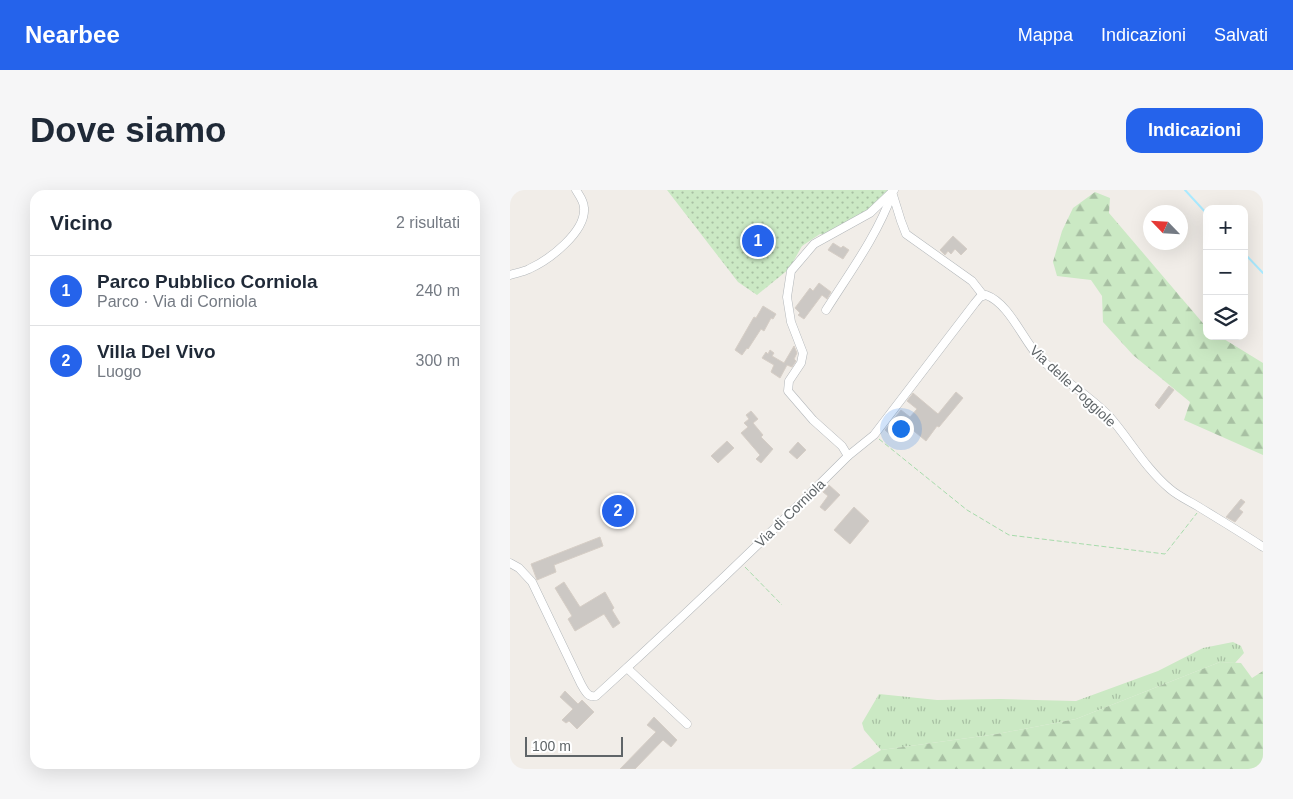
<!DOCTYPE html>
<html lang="it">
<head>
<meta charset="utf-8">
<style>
  body { margin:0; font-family:Helvetica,sans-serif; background:#f6f6f7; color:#1f2937 }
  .controls { position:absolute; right:15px; top:15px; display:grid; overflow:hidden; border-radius:10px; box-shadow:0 5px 20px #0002 }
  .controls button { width:45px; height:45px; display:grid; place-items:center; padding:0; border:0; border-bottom:1px solid #e0e1e3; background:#fff; color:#1f2937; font:25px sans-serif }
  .compass { position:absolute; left:633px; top:15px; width:45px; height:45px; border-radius:50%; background:#fff; box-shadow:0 5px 20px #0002; rotate:295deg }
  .scale { position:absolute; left:15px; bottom:12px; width:98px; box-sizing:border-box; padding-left:5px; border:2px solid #5f6568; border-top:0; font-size:14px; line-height:18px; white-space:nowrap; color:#5f6568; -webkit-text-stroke:4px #fff; paint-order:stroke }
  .you { position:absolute; left:390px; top:238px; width:18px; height:18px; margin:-12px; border:4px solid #fff; border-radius:50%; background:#1a73e8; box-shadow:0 0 0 8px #1a73e833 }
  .badge { display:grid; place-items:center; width:32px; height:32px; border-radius:50%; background:#2563eb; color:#fff; font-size:16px; font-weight:700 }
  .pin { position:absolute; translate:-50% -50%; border:2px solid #fff; box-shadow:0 1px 5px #0006 }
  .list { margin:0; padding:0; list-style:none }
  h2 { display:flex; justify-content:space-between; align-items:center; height:65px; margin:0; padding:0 20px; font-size:21px }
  h2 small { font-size:16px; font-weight:400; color:#747a83 }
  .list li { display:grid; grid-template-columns:32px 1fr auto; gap:15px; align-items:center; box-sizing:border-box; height:70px; padding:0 20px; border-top:1px solid #e0e1e3 }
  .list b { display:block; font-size:19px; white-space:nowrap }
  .list p { margin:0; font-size:16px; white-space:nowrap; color:#747a83 }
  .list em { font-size:16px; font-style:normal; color:#747a83 }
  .icon { flex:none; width:28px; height:28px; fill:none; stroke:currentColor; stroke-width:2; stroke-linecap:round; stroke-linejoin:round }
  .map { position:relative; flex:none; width:753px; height:579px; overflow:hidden; border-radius:15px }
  header { display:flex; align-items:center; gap:30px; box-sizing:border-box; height:70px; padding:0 25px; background:#2563eb; color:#fff }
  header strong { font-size:24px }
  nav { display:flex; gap:28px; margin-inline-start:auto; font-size:18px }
  .intro { display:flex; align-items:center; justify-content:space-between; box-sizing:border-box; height:120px; padding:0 30px }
  h1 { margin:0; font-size:35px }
  .button { padding:12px 22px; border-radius:15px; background:#2563eb; color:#fff; font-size:18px; font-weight:700 }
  main { display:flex; gap:30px; padding:0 30px }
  aside { flex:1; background:#fff; border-radius:15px; box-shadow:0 5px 20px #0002 }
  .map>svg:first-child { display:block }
</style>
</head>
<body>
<header>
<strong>Nearbee</strong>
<nav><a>Mappa</a><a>Indicazioni</a><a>Salvati</a></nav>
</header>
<div class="intro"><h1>Dove siamo</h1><a class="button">Indicazioni</a></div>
<main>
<aside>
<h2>Vicino<small>2 risultati</small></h2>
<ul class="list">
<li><span class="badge">1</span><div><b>Parco Pubblico Corniola</b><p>Parco · Via di Corniola</p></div><em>240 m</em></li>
<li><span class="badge">2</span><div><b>Villa Del Vivo</b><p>Luogo</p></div><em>300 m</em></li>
</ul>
</aside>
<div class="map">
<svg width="753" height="579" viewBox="0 0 753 579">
  <defs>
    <pattern id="grass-tufts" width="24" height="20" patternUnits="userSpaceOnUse" patternTransform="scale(1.25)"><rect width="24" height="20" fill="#cbe9c4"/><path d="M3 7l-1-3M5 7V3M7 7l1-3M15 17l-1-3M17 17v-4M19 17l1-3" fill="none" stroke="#a8c0a3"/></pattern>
    <pattern id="forest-firs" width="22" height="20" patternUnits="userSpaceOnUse" patternTransform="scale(1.25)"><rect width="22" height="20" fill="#cbe9c4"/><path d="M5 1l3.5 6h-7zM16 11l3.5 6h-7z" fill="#a8c0a3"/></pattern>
    <pattern id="park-dots" width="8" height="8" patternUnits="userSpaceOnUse" patternTransform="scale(1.25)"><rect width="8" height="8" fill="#cbe9c4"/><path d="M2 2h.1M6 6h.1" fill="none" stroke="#a8c0a3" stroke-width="1.8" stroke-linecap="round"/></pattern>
  </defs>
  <rect width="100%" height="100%" fill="#f1ede8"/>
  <polygon fill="url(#grass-tufts)" points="723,452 731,456 734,463 725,473 710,472 566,529 487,544 371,560 354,540 352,533 369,504 427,510 490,509 566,511 648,481 693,458"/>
  <g fill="url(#forest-firs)">
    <polygon points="585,2 600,8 599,23 697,138 697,146 709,146 753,173 753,265 674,230 680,212 623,165 593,132 592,106 581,90 547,86 543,72 552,41 563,18"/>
    <polygon points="710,472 731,473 742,488 753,481 753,579 341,579 371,560 487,544 566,529"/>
  </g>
  <polygon fill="url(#park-dots)" points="157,0 383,0 360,23 317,46 310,44 292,56 279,79 247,105 228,92"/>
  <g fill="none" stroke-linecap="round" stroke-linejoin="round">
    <g stroke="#aaeaff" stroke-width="2">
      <polyline points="675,0 697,24"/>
      <polyline points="734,63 753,83"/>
    </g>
  </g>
  <g fill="#ccc8c4" stroke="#d6cec6">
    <polygon points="443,46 457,59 451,65 445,59 441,64 438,61 435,65 430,60"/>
    <polygon points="323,53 331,58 333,56 339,60 333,69 318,60"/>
    <polygon points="309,93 321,102 317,109 312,105 294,129 288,125 290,123 285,118 300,98 303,101"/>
    <polygon points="253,116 266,124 263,129 261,128 254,141 251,139 238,159 237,158 232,165 225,160 244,127 246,128"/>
    <polygon points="284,156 287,163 284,169 286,171 282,177 277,175 270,188 261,182 264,175 252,168 256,162 258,164 260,160 264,163 262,166 274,173"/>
    <polygon points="659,196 664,200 649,219 645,215"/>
    <polygon points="446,202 453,208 429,237 427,236 416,251 399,237 397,240 395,238 385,249 375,240 391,220 400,227 407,219 397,211 403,203 428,224"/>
    <polygon points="241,221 248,229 243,233 253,245 251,247 263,259 251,273 246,269 250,265 231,243 238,237 234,233 239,229 236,225"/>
    <polygon points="217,251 224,258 208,273 201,266"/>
    <polygon points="288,252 296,260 287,269 279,262"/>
    <polygon points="319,295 330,305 315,321 310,317 318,306 313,302"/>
    <polygon points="731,309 735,312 729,319 733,322 725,332 716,327"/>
    <polygon points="110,310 119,323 105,333 96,319"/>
    <polygon points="344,317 359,331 340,354 324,340"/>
    <polygon points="90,347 93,356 44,375 46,382 27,390 21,374"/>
    <polygon points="54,392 70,417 95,402 104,418 102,420 110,433 103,438 94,424 65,441 58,429 62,426 45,398"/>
    <polygon points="55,501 68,514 72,510 84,522 67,539 59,531 56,533 52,530 63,519 50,507"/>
    <polygon points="144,527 167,550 161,557 153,550 125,579 110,579 146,542 137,535"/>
  </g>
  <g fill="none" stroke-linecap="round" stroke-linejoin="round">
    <defs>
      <g id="minor">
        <polyline points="382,2 391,31 396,44 462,91 473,105"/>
        <path d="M0 85C6 83 13 82 19 79 39 70 76 42 74 18 74 11 69 5 66 0"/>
        <path d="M316 120C340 82 367 46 382 4"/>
        <path d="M338 266 364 245 465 113 470 107 476 105C499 113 513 150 529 167 550 189 578 204 599 226 620 250 635 278 660 299 668 306 679 311 689 317 710 330 732 343 753 357"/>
        <path d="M0 373 9 378 22 392 71 494C75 501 78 508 86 506 172 428 256 348 338 266L332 256 303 230 278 201 279 191 291 173 293 163 281 132 277 107 281 81 304 54 360 23 384 0"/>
        <polyline points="117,478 177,534"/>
      </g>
    </defs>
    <use href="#minor" stroke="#b3b7ba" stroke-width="9"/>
    <g stroke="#a7dbab" stroke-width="1" stroke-dasharray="5 2.5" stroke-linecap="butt">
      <polyline points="369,249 457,320 499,345 655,364 687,323"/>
      <polyline points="235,377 272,415"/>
    </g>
    <use href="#minor" stroke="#fff" stroke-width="8"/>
  </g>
  <g text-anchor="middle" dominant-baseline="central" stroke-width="4" stroke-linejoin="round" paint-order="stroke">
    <g font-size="14" fill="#5f6568" stroke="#fff">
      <text transform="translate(563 196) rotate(43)">Via delle Poggiole</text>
      <text transform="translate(280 323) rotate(-44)">Via di Corniola</text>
    </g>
  </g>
</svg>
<div class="controls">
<button>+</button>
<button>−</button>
<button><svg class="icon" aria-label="layers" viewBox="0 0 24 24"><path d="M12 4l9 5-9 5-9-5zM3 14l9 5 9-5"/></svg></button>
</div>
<svg class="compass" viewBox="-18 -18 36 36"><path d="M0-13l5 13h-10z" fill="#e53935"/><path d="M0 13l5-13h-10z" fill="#747a83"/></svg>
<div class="scale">100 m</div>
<div class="you"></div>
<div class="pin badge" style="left:248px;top:51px">1</div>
<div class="pin badge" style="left:108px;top:321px">2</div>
</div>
</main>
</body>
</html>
